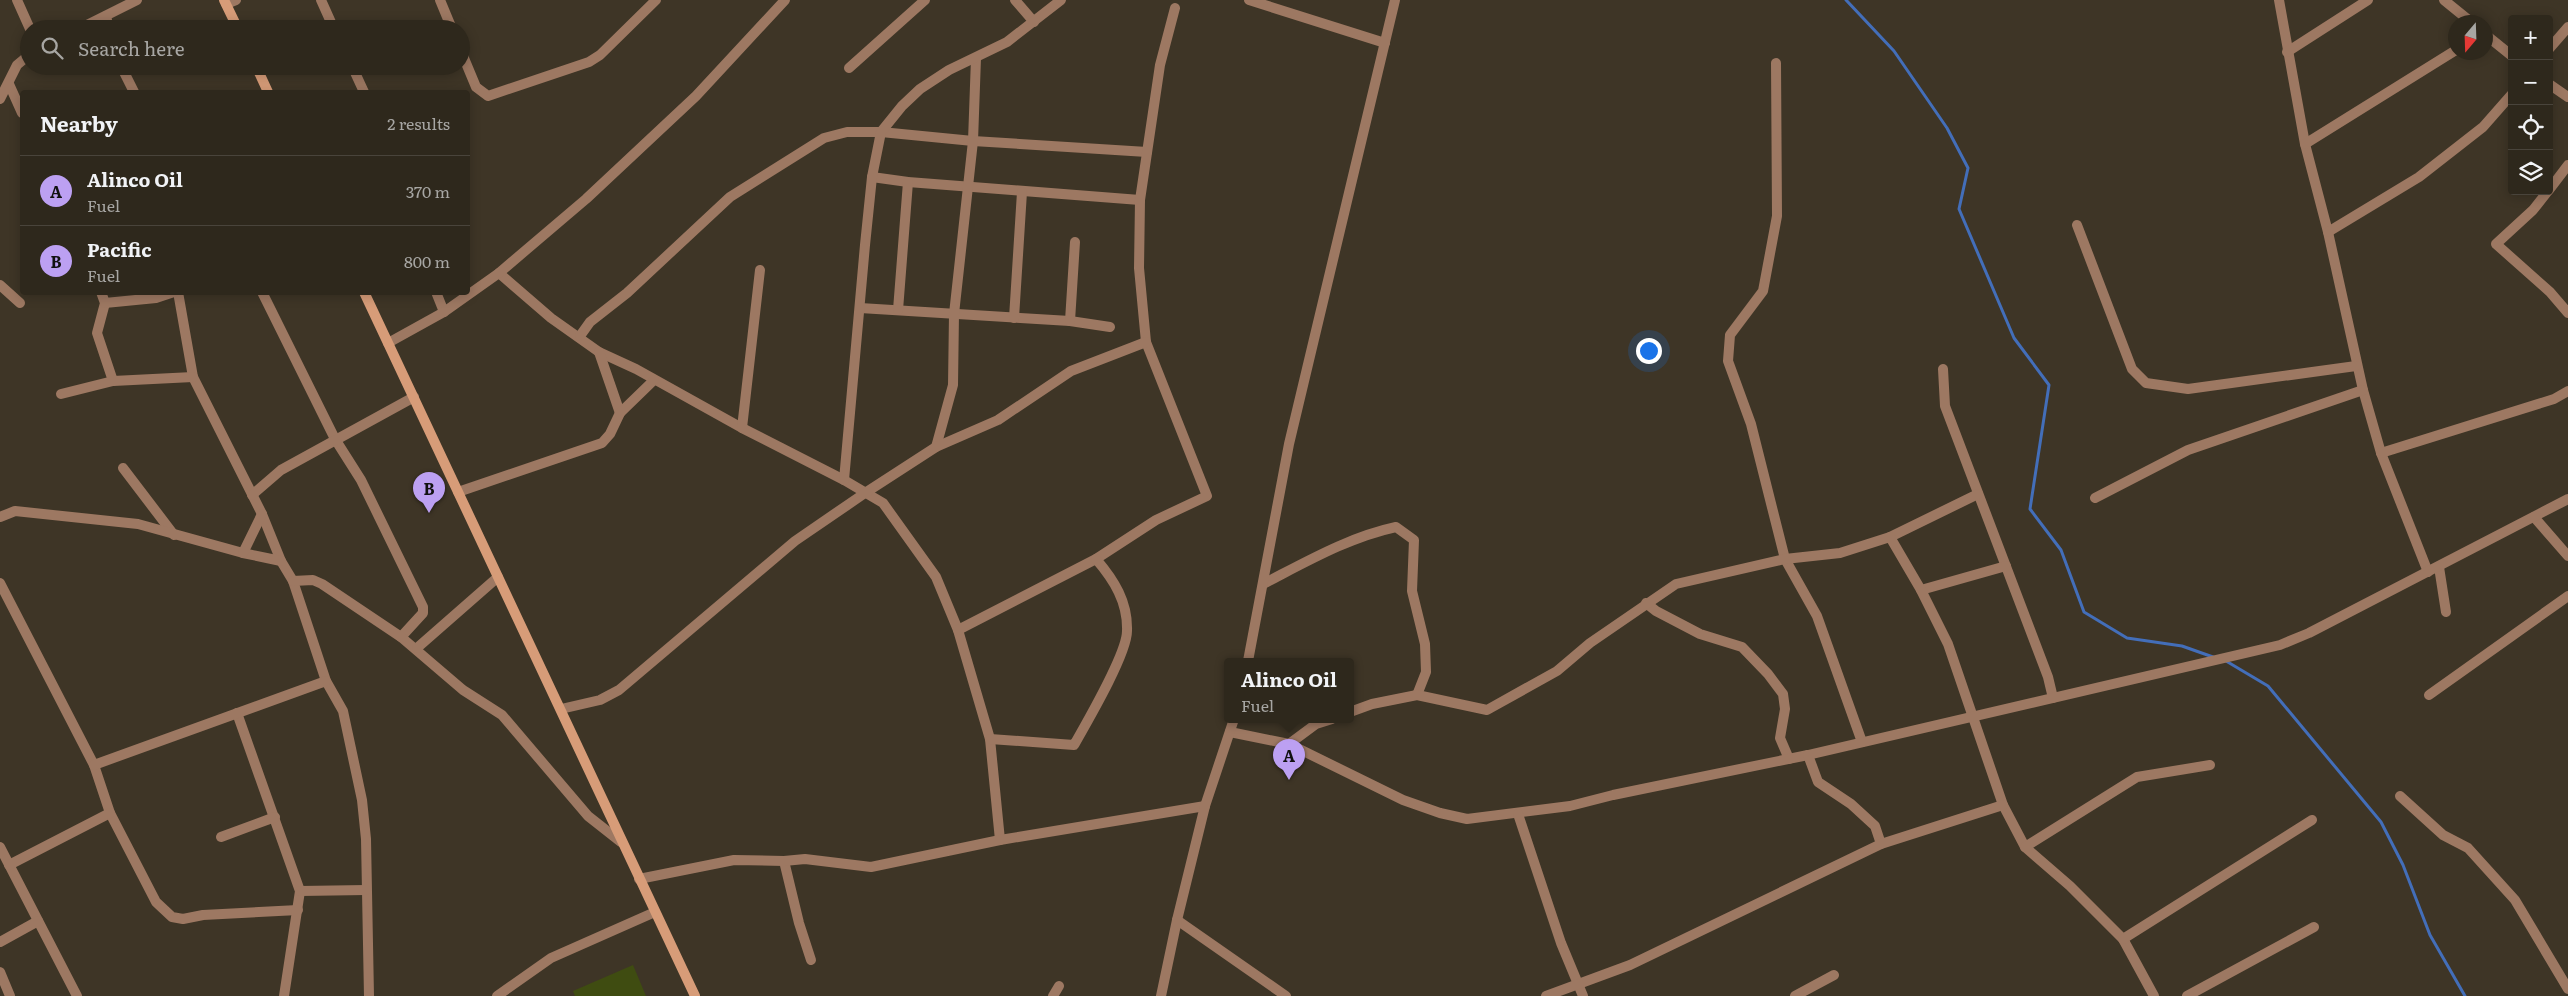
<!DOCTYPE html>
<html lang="en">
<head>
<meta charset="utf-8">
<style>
  body { margin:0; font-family:Literata,serif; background:#363025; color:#f1f3f6 }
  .controls { position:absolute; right:15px; top:15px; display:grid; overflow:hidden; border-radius:5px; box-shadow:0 2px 12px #0003 }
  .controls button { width:45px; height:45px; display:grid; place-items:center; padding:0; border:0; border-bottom:1px solid #49443b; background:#2e281c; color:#f1f3f6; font:25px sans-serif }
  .compass { position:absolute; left:2448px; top:15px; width:45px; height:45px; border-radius:50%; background:#2e281c; box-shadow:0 2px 12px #0003; rotate:199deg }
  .you { position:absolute; left:1648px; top:350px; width:18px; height:18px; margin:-12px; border:4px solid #fff; border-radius:50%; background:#1a73e8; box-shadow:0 0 0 8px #1a73e833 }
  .badge { display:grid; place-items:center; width:32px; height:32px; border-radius:50%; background:#bca0f2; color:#111; font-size:16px; font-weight:700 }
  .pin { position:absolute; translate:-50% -41px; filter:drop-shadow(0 1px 2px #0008) }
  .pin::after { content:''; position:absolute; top:26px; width:18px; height:15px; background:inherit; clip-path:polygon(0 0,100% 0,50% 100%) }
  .popup { position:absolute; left:1224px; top:658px; width:130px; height:65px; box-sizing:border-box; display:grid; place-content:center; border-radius:5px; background:#2e281c; filter:drop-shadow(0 1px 4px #0005); font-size:16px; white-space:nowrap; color:#a7a6a3 }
  .popup b { font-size:19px; color:#f1f3f6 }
  .popup::after { content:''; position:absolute; left:50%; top:100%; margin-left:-10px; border:10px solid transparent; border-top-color:#2e281c }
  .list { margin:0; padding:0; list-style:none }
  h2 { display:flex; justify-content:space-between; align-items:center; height:65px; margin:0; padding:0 20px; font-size:21px }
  h2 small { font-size:16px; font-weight:400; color:#a7a6a3 }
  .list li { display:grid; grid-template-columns:32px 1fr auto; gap:15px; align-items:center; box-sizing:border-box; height:70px; padding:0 20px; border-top:1px solid #49443b }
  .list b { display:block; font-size:19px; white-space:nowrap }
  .list p { margin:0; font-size:16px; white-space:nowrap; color:#a7a6a3 }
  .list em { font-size:16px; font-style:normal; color:#a7a6a3 }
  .icon { flex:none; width:28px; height:28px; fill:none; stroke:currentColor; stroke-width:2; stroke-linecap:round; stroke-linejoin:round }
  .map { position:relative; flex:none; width:2568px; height:996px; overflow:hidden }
  .search { position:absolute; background:#2e281c; box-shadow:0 2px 12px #0003; left:20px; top:20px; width:450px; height:55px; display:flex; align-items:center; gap:12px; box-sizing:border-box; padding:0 18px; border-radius:28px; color:#a7a6a3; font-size:19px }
  .panel { position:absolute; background:#2e281c; box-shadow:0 2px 12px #0003; left:20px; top:90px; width:450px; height:205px; border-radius:5px }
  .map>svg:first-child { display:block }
</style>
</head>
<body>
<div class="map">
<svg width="2568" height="996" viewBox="0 0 2568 996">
  <rect width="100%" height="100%" fill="#3e3526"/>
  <polygon fill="#3f4c11" points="633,965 646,996 575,996 573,991"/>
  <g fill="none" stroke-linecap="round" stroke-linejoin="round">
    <g stroke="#436eb9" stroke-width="3">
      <polyline points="1846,0 1894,51 1947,128 1968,168 1959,209 2014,338 2049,385 2030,509 2061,550 2084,612 2127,638 2182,646 2213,657"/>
      <polyline points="2226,661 2268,686 2381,822 2403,865 2430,935 2465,996"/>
    </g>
    <g stroke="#9d7862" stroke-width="10">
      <polyline points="17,0 30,29"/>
      <polyline points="321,0 334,29"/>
      <polyline points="440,0 452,29"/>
      <polyline points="1015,0 1034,22"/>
      <polyline points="1249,0 1385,43"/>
      <polyline points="2279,0 2305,144 2328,232 2363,390 2381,453 2428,572"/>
      <polyline points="2444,0 2471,22"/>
      <polyline points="226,4 236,0"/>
      <polyline points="106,16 109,29"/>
      <polyline points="79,29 137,0"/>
      <polyline points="2486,35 2512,56"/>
      <polyline points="2549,49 2568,27"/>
      <polyline points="461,51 476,87 488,96 589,62 600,55 656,0"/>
      <polyline points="2287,52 2368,0"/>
      <polyline points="1776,63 1777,216 1763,291 1730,335 1728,361 1751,424 1785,559 1817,616 1862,742"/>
      <polyline points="121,66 134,92"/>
      <polyline points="352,66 364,92"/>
      <polyline points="849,68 925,0"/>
      <polyline points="9,84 22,113"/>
      <polyline points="2549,84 2568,97"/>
      <polyline points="0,99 17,65 29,55"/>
      <polyline points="2305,144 2456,50"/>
      <polyline points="872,177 908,182 1140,200"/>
      <polyline points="2549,190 2568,165"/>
      <polyline points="2548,191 2533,210 2496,244 2550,292 2568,313"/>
      <polyline points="2077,225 2132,369 2146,383 2188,389 2356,366"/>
      <polyline points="2328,232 2419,177 2483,127 2512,94"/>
      <polyline points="499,273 551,318 599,352 636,369 742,428 844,480 883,503 936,577 958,630 990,739 1000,840"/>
      <polyline points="0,285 20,303"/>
      <polyline points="101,292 105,303 97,333 113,381"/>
      <polyline points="178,292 193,377 262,514 281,561 293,581 326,681 343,711 362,800 366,839 369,996"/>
      <polyline points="262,292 335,439 361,480 423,607 423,613 401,637"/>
      <polyline points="436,292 444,312"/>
      <polyline points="105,303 156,298 174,292"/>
      <polyline points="860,308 1070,321 1110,327"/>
      <polyline points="898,310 908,182"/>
      <polyline points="1014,318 1022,192"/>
      <polyline points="1070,321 1075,242"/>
      <polyline points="580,336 590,322 627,293 730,197 824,138 847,132 881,132 973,141 1147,152"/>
      <polyline points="388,343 444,312 499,273 586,199 696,96 785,0"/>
      <polyline points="599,352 620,413"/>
      <polyline points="1943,369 1945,406 2048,677 2053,698"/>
      <polyline points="61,394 113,381 193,377"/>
      <polyline points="742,428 760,270"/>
      <polyline points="936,447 953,385 954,314 973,141 976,58"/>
      <polyline points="2381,453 2554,399 2568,391"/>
      <polyline points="123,468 174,535"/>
      <polyline points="844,480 865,245 872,177 881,132 902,106 920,89 949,70 1007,42 1061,0"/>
      <polyline points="458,492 602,443 610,434 620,413 654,380"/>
      <polyline points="252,495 281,470 414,397"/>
      <polyline points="2095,498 2188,450 2363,390"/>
      <polyline points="0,517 15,511 138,524 243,553 281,561"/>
      <polyline points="2534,517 2568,556"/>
      <polyline points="1890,537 1978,494"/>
      <polyline points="243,553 262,514"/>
      <polyline points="2439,567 2446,612"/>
      <polyline points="293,581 313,580 322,584 401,637 463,690 502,715 588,816 621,842"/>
      <polyline points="0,583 94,765 110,813 156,902 172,917 183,919 203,915 298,910"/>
      <path d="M1263 584C1306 562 1349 537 1396 527L1414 540 1412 591 1425 644 1426 672 1417 695"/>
      <polyline points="1921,590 2006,566"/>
      <polyline points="1646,603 1656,611 1700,634 1742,647 1768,674 1783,694 1785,709 1780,738 1789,759"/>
      <polyline points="958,630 1096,559 1156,520 1207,496 1146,342 1139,268 1140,200 1160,65 1175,8"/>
      <polyline points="417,648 498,577"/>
      <polyline points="2429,695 2568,596"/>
      <polyline points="561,709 600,700 619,690 795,541 865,493 936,447 998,420 1071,371 1146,342"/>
      <polyline points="1350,712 1372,704 1417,695 1487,710 1557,671 1590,643 1676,584 1785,559 1840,553 1890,537 1921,590 1948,644 2003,805 2025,847 2070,886 2123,939 2154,996"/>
      <polyline points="237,713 300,891 284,996"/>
      <polyline points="1230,732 1289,744 1403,800 1440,813 1467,819 1570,806 1613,795 1808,755 2280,645 2309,633 2568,499"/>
      <path d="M990 739 1074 745C1087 722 1127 654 1127 631 1128 602 1114 580 1096 559"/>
      <polyline points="1289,744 1316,724 1332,719"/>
      <polyline points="1808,755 1818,782 1851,804 1875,826 1881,844"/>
      <polyline points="94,765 326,681"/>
      <polyline points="2400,796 2443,835 2468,848 2515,900 2568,989"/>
      <polyline points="1518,814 1561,943 1583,996"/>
      <polyline points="221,837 275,817"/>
      <polyline points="0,847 77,996"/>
      <polyline points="2025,847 2137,777 2210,765"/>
      <polyline points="784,861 799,923 811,960"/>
      <polyline points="9,865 110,813"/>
      <polyline points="639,879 734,860 784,861 805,859 871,867 1000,840 1205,806"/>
      <polyline points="300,891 366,890"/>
      <polyline points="1177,920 1286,996"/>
      <polyline points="2123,939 2312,820"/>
      <polyline points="0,942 38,921"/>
      <polyline points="0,972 10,996"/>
      <polyline points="497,996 551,958 655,912"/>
      <polyline points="1053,996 1059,986"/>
      <polyline points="1546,996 1630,965 1881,844 2003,805"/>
      <polyline points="1795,996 1834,975"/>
      <polyline points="2187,996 2314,927"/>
    </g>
    <g stroke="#9d7862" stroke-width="10">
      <polyline points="1248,661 1289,444 1395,0"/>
      <polyline points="1161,996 1177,920 1205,806 1234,719"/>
    </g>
    <g stroke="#d79c78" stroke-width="10">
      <polyline points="224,0 238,29"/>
      <polyline points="256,66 268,92"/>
      <polyline points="364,292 695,996"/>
    </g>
  </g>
</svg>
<div class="controls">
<button>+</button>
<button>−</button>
<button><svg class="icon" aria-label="locate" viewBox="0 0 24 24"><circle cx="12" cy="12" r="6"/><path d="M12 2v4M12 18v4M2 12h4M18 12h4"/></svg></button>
<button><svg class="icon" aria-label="layers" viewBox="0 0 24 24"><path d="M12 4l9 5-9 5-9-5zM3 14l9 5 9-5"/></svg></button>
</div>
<svg class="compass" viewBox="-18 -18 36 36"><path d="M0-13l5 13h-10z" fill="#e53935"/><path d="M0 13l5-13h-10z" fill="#a7a6a3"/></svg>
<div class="you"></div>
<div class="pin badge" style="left:1289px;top:780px">A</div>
<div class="popup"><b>Alinco Oil</b>Fuel</div>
<div class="pin badge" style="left:429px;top:513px">B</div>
<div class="search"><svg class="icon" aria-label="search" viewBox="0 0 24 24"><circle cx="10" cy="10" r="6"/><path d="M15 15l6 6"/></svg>Search here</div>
<section class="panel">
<h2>Nearby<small>2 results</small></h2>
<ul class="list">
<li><span class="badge">A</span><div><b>Alinco Oil</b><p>Fuel</p></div><em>370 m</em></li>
<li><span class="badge">B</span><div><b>Pacific</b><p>Fuel</p></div><em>800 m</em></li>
</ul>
</section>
</div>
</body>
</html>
